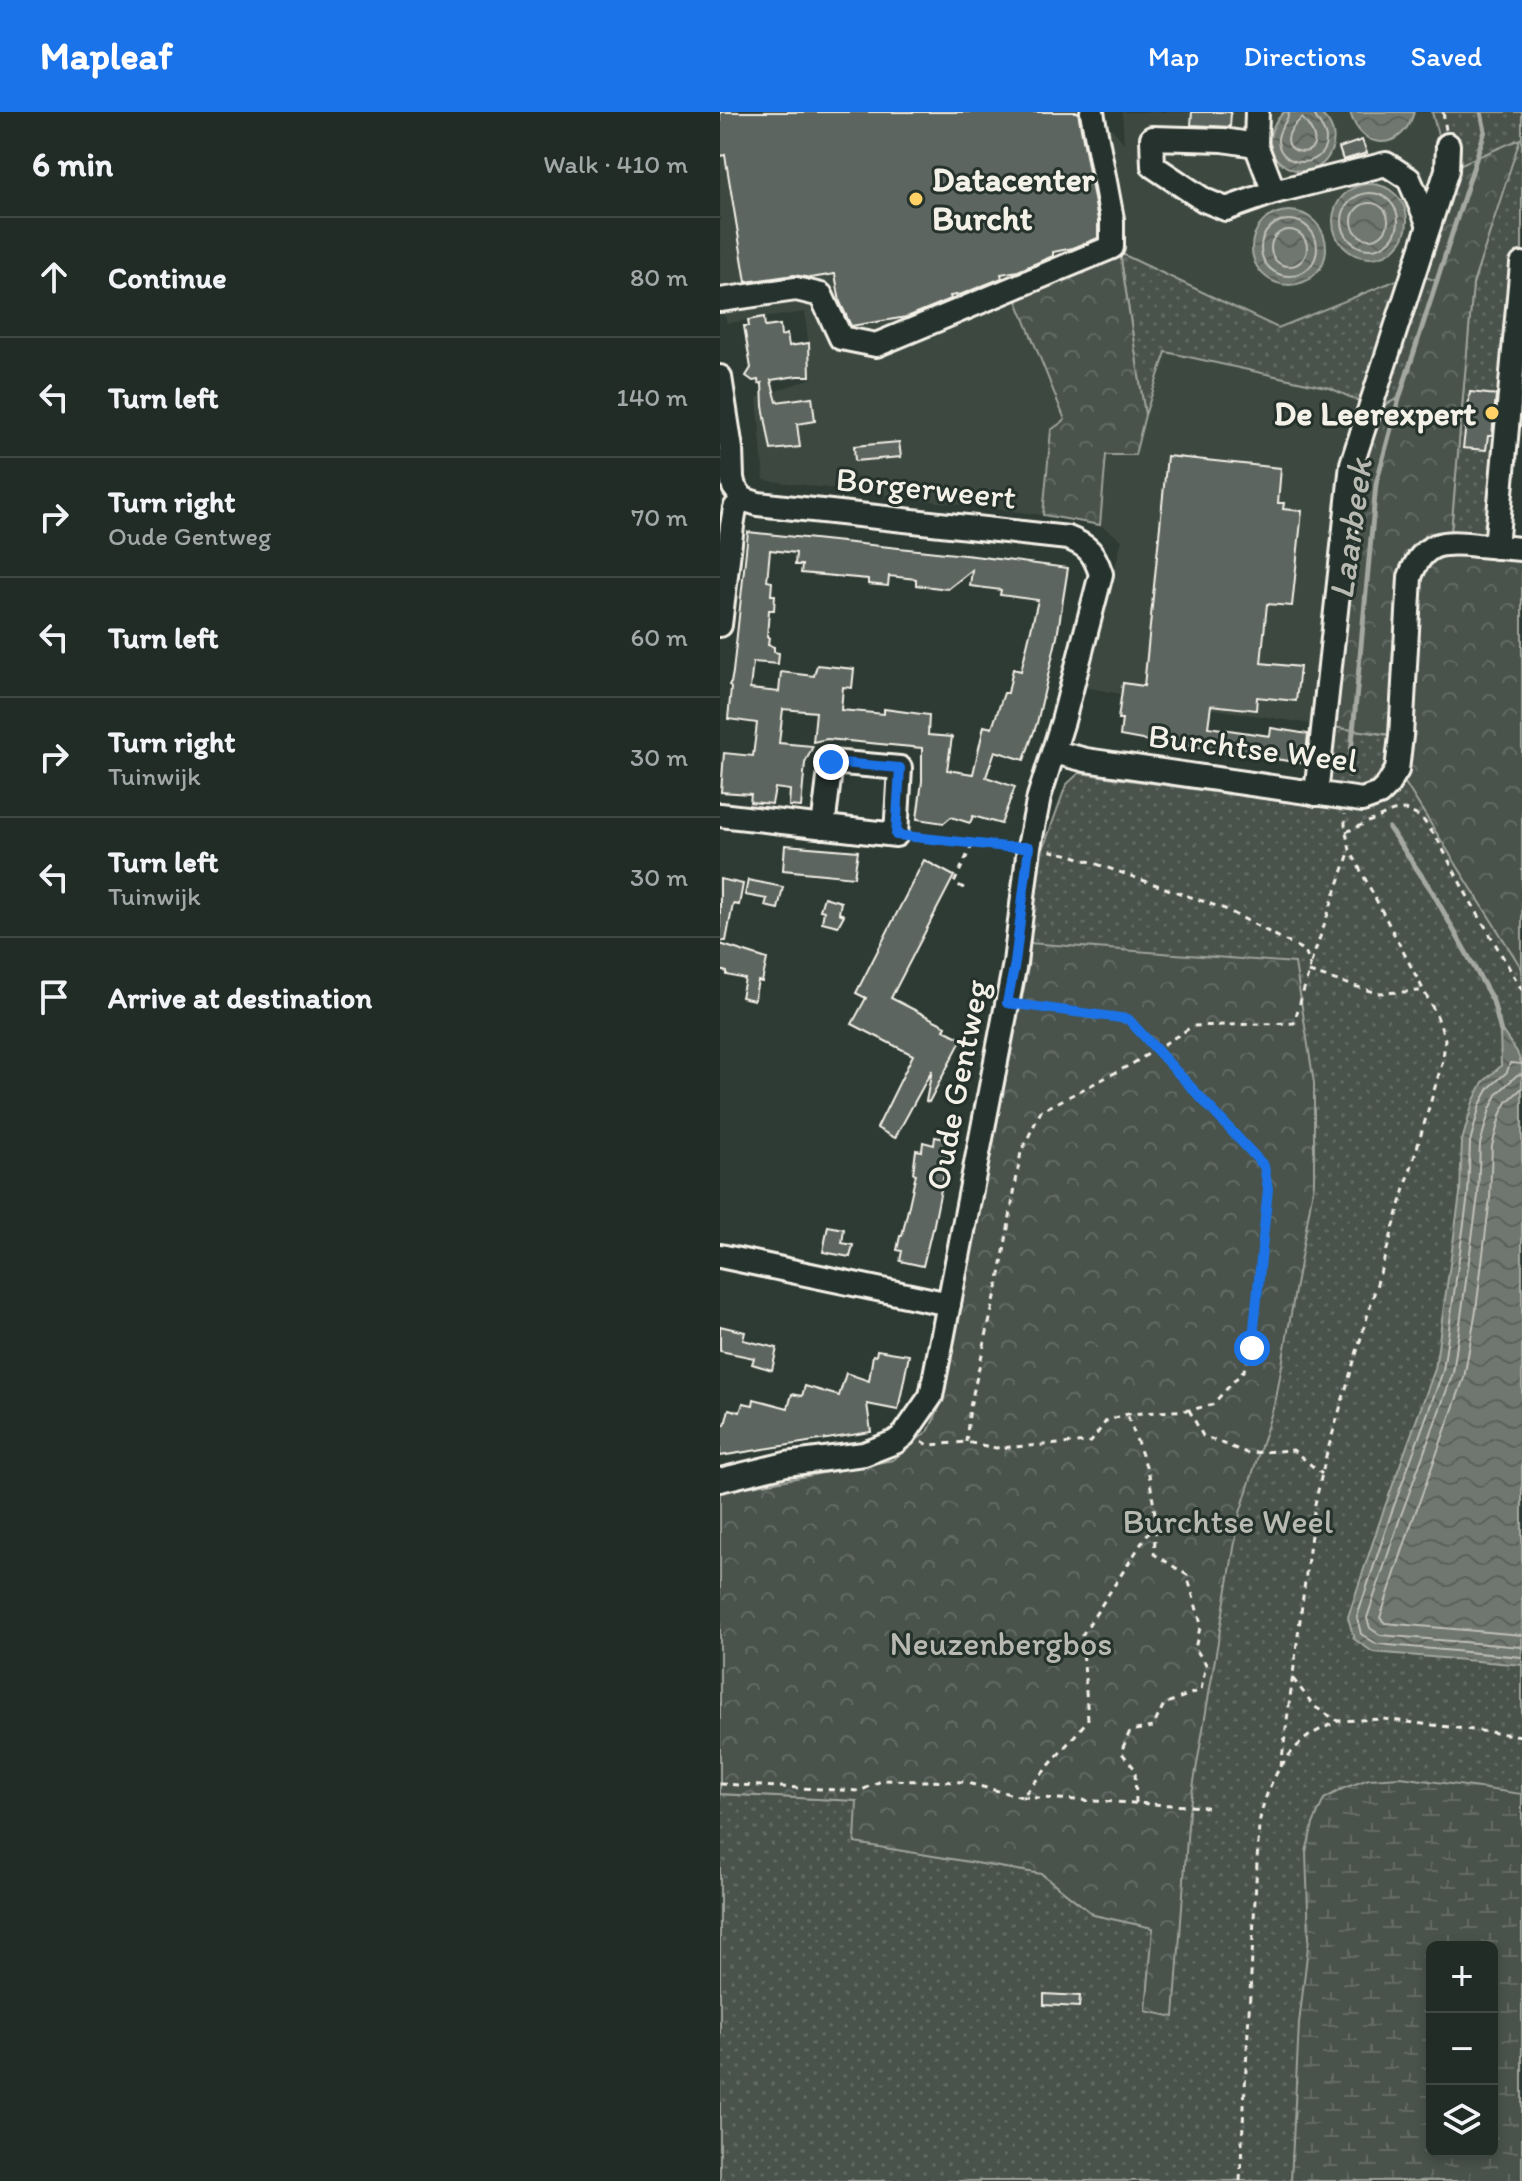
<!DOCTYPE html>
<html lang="en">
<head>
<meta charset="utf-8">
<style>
  body { margin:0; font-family:Itim,sans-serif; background:#2e3833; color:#f1f3f6 }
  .controls { position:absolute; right:24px; bottom:24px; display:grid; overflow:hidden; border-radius:12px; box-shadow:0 4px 12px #0003 }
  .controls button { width:72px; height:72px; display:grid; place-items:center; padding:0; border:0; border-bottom:2px solid #3f4844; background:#222c27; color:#f1f3f6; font:40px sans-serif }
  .stop { position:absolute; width:24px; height:24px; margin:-18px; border:6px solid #1a73e8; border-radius:50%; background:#fff }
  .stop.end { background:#1a73e8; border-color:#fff; box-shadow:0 2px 8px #0008 }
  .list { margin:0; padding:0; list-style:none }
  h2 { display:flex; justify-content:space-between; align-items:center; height:104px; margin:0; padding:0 32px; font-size:34px }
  h2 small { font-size:26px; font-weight:400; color:#a2a7a7 }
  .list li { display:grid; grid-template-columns:52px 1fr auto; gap:24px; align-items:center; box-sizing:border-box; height:120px; padding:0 32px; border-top:2px solid #3f4844 }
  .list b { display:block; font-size:30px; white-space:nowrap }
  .list p { margin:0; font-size:26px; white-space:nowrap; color:#a2a7a7 }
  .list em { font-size:26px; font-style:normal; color:#a2a7a7 }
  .icon { flex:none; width:44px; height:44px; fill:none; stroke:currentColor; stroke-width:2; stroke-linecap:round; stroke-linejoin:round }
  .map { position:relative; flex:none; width:802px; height:2069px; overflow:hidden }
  header { display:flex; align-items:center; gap:48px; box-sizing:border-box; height:112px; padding:0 40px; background:#1a73e8; color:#fff }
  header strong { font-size:38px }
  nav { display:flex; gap:44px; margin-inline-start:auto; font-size:28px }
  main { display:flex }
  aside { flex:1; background:#222c27 }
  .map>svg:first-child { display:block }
</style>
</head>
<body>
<header>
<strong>Mapleaf</strong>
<nav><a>Map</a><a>Directions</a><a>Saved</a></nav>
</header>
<main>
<aside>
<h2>6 min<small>Walk · 410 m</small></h2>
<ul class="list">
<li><svg class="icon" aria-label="ahead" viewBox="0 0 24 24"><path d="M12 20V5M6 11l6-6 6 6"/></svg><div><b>Continue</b></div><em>80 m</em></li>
<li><svg class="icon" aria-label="left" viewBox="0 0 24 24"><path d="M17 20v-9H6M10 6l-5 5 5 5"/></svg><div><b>Turn left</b></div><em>140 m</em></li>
<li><svg class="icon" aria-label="right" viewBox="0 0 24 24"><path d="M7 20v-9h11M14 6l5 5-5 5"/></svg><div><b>Turn right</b><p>Oude Gentweg</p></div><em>70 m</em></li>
<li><svg class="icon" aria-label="left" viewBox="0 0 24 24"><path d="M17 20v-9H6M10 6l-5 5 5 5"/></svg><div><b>Turn left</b></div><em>60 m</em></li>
<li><svg class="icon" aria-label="right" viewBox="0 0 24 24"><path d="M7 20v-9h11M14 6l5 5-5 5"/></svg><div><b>Turn right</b><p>Tuinwijk</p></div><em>30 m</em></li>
<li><svg class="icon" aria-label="left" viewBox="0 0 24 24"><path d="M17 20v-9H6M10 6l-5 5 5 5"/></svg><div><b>Turn left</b><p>Tuinwijk</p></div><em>30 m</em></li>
<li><svg class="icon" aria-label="arrive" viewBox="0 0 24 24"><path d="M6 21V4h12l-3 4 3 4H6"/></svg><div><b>Arrive at destination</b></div></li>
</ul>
</aside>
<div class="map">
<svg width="802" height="2069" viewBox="0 0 802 2069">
  <defs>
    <pattern id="green-dots" width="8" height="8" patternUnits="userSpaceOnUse" patternTransform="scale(2)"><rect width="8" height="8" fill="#48524c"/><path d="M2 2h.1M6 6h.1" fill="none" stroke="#636b66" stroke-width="1.8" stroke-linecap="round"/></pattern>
    <pattern id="forest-crowns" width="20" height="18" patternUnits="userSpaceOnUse" patternTransform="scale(2)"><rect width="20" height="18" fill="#48524c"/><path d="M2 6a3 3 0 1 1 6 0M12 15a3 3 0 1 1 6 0" fill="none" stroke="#636b66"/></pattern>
    <pattern id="wetland-marsh" width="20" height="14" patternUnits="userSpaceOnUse" patternTransform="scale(2)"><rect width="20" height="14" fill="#48524c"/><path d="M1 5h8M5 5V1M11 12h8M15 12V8" fill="none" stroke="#636b66"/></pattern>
    <pattern id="water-waves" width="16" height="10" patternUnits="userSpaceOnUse" patternTransform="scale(2)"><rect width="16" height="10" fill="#6f7770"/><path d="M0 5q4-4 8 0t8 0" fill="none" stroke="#5c605b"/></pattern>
  </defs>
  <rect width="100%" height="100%" fill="#2e3b34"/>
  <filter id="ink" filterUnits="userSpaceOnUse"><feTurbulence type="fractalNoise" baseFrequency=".0125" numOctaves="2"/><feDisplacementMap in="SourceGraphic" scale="16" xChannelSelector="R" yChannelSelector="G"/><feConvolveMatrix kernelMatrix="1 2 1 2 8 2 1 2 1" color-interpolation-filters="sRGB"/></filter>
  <g filter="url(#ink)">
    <g fill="#3c4841">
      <polygon points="0,0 378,0 404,31 402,0 712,0 727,58 694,161 558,216 400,141 296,187 345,308 331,318 323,403 44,368 37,286 92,266 85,200 7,211 0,188"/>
      <polygon points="446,240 610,276 656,297 612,615 422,586 364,575 402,428 380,413 386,343 415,342 425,303"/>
    </g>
    <g fill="url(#green-dots)" stroke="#9ea29a" stroke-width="2" fill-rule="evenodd">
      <polygon points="712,0 802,0 802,152 776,435 730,430 753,172 799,28 727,58"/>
      <polygon points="400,141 558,216 694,161 717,168 679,287 656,297 610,276 446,240 425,303"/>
      <path d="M612 615 802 642V2069H0V1682L138 1689 135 1731 322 1762 374 1803 434 1816 426 1898 468 1706 221 1292 308 856 309 831 322 740 346 673 359 661 601 695ZM712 1835H772V2039H712Z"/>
    </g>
    <g fill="url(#forest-crowns)" stroke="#9ea29a" stroke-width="2">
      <polygon points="800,27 753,172 730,430 802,437 802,857 677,658 681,624 612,615 638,354 656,297 679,286 717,169 694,161 727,58"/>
      <polygon points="400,141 425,303 415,343 386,343 380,413 323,403 331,318 345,308 296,186"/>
      <polygon points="309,831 575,851 594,971 594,1071 556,1287 520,1401 469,1699 454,1905 426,1899 433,1816 374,1803 322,1762 135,1731 137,1689 0,1682 0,1380 173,1348 209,1318 221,1292 308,856"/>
    </g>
    <path fill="url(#wetland-marsh)" stroke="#9ea29a" stroke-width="2" fill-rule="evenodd" d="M681 1665 802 1682V2069H571L579 1912 589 1826 586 1740 593 1712 604 1687 624 1676 649 1667ZM712 1835H772V2039H712Z"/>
    <g fill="url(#water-waves)" stroke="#a4a8a0" stroke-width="2">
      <path d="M564 0H599C609 9 616 19 613 33 599 87 518 47 564 0Z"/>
      <path d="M630 0H694C683 40 641 40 630 0Z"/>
      <circle cx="650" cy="109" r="37"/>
      <circle cx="569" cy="136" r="37"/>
      <polygon points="780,916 797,940 802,954 802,1553 653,1540 634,1527 628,1505 663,1400 715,1257 740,1082 742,1029 753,990 763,970 781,954"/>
    </g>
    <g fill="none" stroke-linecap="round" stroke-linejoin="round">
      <g stroke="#bfc0b8" stroke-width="2">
        <path d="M569 0C568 11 557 17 558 29 560 57 604 57 606 29 607 17 596 11 594 0"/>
        <path d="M582 6C626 55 535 47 582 6Z"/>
        <circle cx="650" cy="109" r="28"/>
        <circle cx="650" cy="109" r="18"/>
        <circle cx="569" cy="136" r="28"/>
        <circle cx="569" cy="136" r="18"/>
        <polyline points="802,952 790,951 787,960 769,976 760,993 750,1030 748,1083 723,1259 671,1402 637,1505 641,1522 657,1532 802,1545"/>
        <polyline points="802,962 797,963 778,981 770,997 760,1032 758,1084 733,1261 680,1406 647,1506 650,1516 660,1523 802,1535"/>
        <polyline points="802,976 787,990 781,1001 772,1034 770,1086 756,1198 744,1266 692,1410 660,1506 665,1511 802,1523"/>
      </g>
      <g stroke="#a4a8a0" stroke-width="5">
        <polyline points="629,663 656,372 679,287 765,19 761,0"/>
        <polyline points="669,716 712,779 773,889 781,920"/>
      </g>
    </g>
    <g fill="#5c655e" stroke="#f4f1e8" stroke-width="2" fill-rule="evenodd">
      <polygon points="0,0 358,0 378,108 378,126 353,136 333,140 333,144 298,159 281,162 282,166 242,182 230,184 231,187 187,205 131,214 120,190 115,162 91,166 74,163 26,170 5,43 0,44"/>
      <polygon points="472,0 511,0 510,15 471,13"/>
      <polygon points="642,28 647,41 623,48 619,36"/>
      <polygon points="44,205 45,215 60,213 61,224 67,222 69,234 89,231 90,264 77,264 51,268 57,290 92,285 95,309 77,312 80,335 51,338 43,294 42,271 39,272 38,268 33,269 26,264 31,256 24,214 29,214 28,208"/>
      <polygon points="750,280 776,283 772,324 768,324 766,338 743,336"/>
      <polygon points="179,330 181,345 135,349 134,334"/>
      <polygon points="447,344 561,356 558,391 564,391 563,397 582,399 572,494 547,492 541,551 580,555 576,589 537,585 536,598 491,593 488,615 550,624 551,616 588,622 585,651 502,640 470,634 444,632 400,624 402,607 398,607 403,571 424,574"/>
      <path d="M28 420 254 444 348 456 337 525 317 611 304 648 275 639 266 665 295 675 281 712 253 704 250 711 231 705 224 711 197 707 202 669V636L107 627 93 630 96 600 63 597 59 631 93 634 85 651 81 695 69 694 70 678 55 676 52 692 30 690 31 682 1 680 4 641 33 644 35 628 37 611 8 607 11 576 9 573 11 571 13 560ZM50 438 76 441 75 453H82L81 461 148 467V472L168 474 169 464 196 467V473L228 477 252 458 250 474 281 478 280 483 318 488 301 559 293 557 288 581H284L272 616 264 614 253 662 227 658 232 625 208 623 209 603 164 597V602L121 598 123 575 132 576 134 557 97 553 94 564 61 560 59 580 30 577 33 550 58 552 59 541 54 540V535L48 533 49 525H47L49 498H54L55 483H51L52 470 47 469Z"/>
      <polygon points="65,733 138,739 134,765 63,758"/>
      <polygon points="204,748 234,764 171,886 226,914 224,918 242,927 209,990 206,989 212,958 175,1026 157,1016 193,943 132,912 146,886 136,881"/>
      <polygon points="0,767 23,772 19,793 13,792 6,829 0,829"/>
      <polygon points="28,768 63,775 58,797 45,794 47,787 25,783"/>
      <polygon points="104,785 121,790 119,801 124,803 118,814 102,810 104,799 100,798"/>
      <polygon points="0,832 47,847 42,870 38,869 34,888 21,885 25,867 7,863 7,860 0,858"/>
      <polygon points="215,1025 231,1028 213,1117 212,1117 203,1154 180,1149 182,1139 177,1138 180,1124 182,1124 196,1062 193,1061 196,1038 202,1039 203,1030 214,1033"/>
      <polygon points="108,1114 124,1117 122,1131 133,1133 130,1145 103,1140"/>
      <polygon points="0,1214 25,1220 23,1228 57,1236 52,1258 32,1252 34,1246 0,1239"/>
      <polygon points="157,1238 189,1243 178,1298 147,1292 151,1320 0,1344 0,1313 5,1313 9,1297 20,1300 23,1291 33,1293 34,1287 68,1296 72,1282 82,1284 85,1274 119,1284 126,1261 149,1269 153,1243 156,1244"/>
      <polygon points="324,1882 360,1884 359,1895 324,1893"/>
    </g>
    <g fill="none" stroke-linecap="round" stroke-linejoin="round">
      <defs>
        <g id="minor">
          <polyline points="537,0 536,33 554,80 666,52 689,67 709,113"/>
          <polyline points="536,33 503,28 432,26 433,54 484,88 506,97 554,80"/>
          <polyline points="0,188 76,177 101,183 121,226 156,233 392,135 392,107 372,0"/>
          <polyline points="0,265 11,337 12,366 14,375 23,387"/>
          <polyline points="776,435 802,152"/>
          <polyline points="0,513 12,414 15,396 23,387"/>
          <path d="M334 640 366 648 642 688 659 682 667 674 677 658 681 624 690 465C703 429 723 429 757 433 772 434 787 436 802 437"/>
          <polyline points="596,682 632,352 727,58 728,33"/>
          <polyline points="0,703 176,723 180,656 111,650 103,715"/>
          <polyline points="0,1144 229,1192"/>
          <path d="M0 1368 66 1352 144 1342 175 1330 184 1323 211 1284 295 851 309 735 319 685 343 609 381 462C374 441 369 434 348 426L38 392 23 387"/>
        </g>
      </defs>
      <use href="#minor" stroke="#f4f1e8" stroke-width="28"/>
      <g stroke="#f4f1e8" stroke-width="3" stroke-dasharray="6 6" stroke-linecap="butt">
        <polyline points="723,0 726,18"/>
        <polyline points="626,720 673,699 685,698 701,705 718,728 744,778 802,878"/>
        <polyline points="192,725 292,735"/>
        <polyline points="244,776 234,771 253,731"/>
        <polyline points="591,851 630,738"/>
        <polyline points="589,860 657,881 702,879"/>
        <polyline points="469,1298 483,1324 527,1341 573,1338 602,1362"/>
        <polyline points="202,1330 209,1333 246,1330 276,1336 371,1330 386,1309 407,1302 469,1298 492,1293 524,1258 532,1236 548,1077 544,1054 408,907 307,893"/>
        <polyline points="246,1330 250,1295 280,1163 301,1040 321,999 412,952 473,914 574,911 589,860 590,854 585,839 505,797 351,743 327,738"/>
        <polyline points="573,1567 595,1595 618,1609 663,1607 802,1624"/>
        <polyline points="561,1655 595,1392 606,1344 723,948 725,927 717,904 630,738 625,717 625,702"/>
        <polyline points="0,1672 140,1679 163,1668 243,1670 302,1685 368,1608 362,1523 436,1409 429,1362 407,1302"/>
        <polyline points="302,1685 487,1695"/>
        <polyline points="416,1691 415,1657 401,1640 410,1619 433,1615 444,1592 481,1578 486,1552 475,1536 481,1512 467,1463 434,1442 436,1410"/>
        <path d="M520 2069 539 1713C544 1679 561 1645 589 1624 598 1618 609 1614 618 1609"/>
      </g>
      <use href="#minor" stroke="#26332d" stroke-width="22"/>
    </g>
  </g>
  <g fill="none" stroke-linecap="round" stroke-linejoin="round" filter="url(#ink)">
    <polyline stroke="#1a73e8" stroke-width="10" points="111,650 180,656 176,723 286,735 309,735 295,851 287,891 408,907 544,1054 548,1077 532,1236"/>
  </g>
  <g fill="#ffd166" stroke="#26332d" stroke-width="3">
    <circle cx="196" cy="87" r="8"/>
    <circle cx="772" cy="301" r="8"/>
  </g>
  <g text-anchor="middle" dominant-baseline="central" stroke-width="6" stroke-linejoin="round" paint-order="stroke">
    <g font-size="34" font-weight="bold" fill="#f4f1e8" stroke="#26332d" text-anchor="start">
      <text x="212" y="67">Datacenter<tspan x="212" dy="39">Burcht</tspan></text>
      <text x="756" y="301" text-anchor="end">De Leerexpert</text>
    </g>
    <g font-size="34" fill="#f4f1e8" stroke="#26332d">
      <text transform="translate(206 376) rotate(6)">Borgerweert</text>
      <text transform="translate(533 636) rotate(7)">Burchtse Weel</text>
      <text transform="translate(237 973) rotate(-79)">Oude Gentweg</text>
    </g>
    <g font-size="34" fill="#b8b9b1" stroke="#26332d">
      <text x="508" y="1409">Burchtse Weel</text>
      <text x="281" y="1531">Neuzenbergbos</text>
    </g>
    <g font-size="36" font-style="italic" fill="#b8bab2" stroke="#26332d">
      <text transform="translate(630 417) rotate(-82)">Laarbeek</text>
    </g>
  </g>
</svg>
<div class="controls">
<button>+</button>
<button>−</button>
<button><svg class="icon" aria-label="layers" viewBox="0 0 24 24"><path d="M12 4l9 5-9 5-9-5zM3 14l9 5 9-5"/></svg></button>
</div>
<div class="stop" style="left:532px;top:1236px"></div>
<div class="stop end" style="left:111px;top:650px"></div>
</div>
</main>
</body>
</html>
